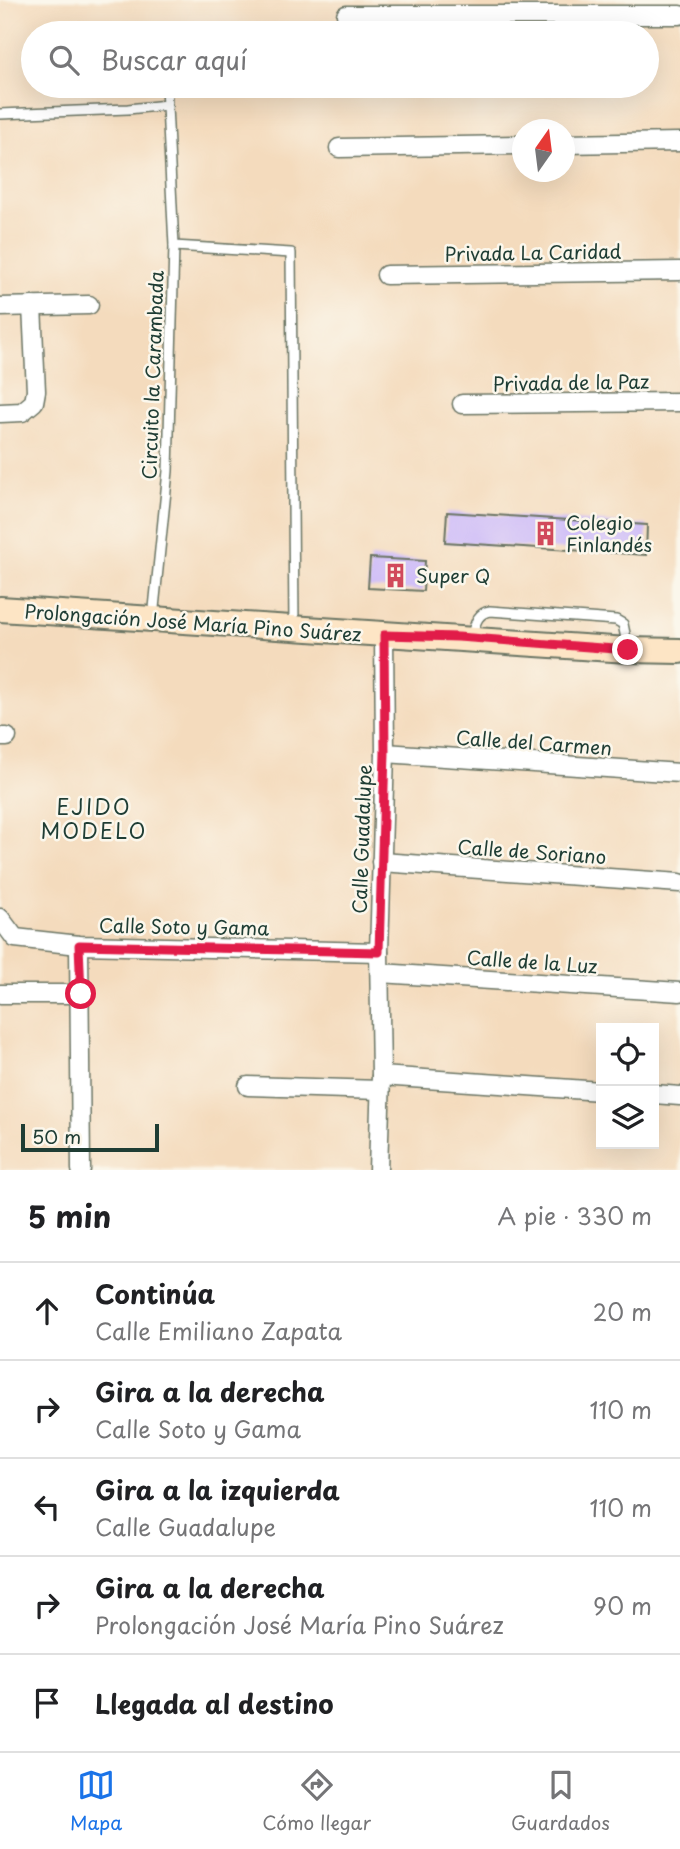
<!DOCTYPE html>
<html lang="es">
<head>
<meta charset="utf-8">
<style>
  body { margin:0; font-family:"Playpen Sans",sans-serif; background:#f2f2f2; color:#202124 }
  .controls { position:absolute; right:21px; bottom:21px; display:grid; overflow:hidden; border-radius:0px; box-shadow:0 7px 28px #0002 }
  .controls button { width:63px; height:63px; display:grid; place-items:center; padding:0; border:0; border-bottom:2px solid #e0e0e0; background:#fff; color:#202124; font:35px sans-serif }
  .compass { position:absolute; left:512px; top:119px; width:63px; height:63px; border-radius:50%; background:#fff; box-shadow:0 7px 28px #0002; rotate:14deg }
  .scale { position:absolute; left:21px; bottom:18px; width:138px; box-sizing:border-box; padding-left:7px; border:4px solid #1f3d34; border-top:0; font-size:19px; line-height:24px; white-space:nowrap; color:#1f3d34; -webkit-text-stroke:5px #fbf7ec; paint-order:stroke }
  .stop { position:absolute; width:21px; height:21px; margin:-16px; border:5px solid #e11d48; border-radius:50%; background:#fff }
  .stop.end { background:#e11d48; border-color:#fff; box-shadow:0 2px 7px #0008 }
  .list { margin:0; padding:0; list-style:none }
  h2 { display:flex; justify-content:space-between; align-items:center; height:91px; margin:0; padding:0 28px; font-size:30px }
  h2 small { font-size:23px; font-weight:400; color:#757577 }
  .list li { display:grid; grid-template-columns:46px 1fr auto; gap:21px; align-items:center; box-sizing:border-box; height:98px; padding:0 28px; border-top:2px solid #e0e0e0 }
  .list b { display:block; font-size:26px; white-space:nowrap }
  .list p { margin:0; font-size:23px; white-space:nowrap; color:#757577 }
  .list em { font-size:23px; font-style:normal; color:#757577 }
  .icon { flex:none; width:38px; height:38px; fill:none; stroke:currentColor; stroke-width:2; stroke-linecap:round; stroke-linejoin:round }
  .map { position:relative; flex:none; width:680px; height:1170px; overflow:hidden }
  .search { position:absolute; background:#fff; box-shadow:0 7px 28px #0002; left:21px; right:21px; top:21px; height:77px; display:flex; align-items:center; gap:18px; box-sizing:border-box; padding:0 24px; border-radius:38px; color:#757577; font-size:26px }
  .sheet { height:581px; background:#fff }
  nav { display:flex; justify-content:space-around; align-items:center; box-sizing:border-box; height:98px; border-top:2px solid #e0e0e0; background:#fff; font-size:19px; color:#757577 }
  nav a { display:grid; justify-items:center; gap:4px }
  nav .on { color:#1a73e8 }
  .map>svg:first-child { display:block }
</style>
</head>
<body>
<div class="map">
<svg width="680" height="1170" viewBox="0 0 680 1170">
  <rect width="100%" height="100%" fill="#fbf7ec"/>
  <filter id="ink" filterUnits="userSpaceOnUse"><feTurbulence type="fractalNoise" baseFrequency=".0143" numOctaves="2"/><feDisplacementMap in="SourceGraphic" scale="14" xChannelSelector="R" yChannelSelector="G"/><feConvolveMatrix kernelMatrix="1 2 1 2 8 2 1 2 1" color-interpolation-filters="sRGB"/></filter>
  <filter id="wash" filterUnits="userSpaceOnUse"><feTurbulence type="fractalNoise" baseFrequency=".00686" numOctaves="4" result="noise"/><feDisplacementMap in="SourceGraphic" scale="28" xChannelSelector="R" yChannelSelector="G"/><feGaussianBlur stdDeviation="1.57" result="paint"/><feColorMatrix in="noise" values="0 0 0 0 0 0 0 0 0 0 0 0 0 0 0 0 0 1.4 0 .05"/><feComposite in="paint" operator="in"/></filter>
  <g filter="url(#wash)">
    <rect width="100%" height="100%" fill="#f4dbbd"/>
    <g id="blocks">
      <g fill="#c8b4f9">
        <polygon points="447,512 647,525 646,555 445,542"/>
        <polygon points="370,558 425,561 423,591 368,588"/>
      </g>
    </g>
  </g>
  <g filter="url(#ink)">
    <use href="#blocks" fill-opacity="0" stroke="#6a7464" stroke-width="2"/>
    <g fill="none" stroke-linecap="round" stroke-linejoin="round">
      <defs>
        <g id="lane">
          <polyline points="163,31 163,33"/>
          <polyline points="0,114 128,109 167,105"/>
          <polyline points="174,246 291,253 294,627"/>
          <polyline points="153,618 168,471 174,246 166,86"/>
          <path d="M471 638C475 626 476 613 490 611L616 620 623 624 628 648"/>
        </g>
        <g id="street">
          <polyline points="346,15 680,15"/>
          <polyline points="564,144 680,142"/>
          <polyline points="339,148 522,145"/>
          <polyline points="386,275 680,271"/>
          <polyline points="0,307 89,305"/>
          <polyline points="462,404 680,402"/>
          <polyline points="0,413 22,412 34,402 36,391 32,306"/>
          <polyline points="0,737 7,737"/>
          <polyline points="385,753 680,773"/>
          <polyline points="381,862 680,883"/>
          <polyline points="0,918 15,938 79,945 379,952"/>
          <polyline points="79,945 81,1170"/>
          <polyline points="380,973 680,992"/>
          <polyline points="0,994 81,994"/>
          <polyline points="381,1076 601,1091"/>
          <polyline points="248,1086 380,1090"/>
          <polyline points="654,1094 680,1096"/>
          <polyline points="378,1170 381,1076 379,952 385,753 384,635"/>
        </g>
        <polyline id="secondary" points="0,609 628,650 680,651"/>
      </defs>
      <use href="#lane" stroke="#6a7464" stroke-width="12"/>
      <use href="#street" stroke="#6a7464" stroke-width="21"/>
      <use href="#secondary" stroke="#6a7464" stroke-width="28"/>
      <use href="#lane" stroke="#fff" stroke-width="9"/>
      <use href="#street" stroke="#fff" stroke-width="18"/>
      <use href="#secondary" stroke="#fde5c5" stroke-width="24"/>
    </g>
  </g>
  <g fill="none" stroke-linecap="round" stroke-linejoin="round" filter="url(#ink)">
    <polyline stroke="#e11d48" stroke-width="9" points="81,994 79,945 379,952 385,753 384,635 458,637 628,650"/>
  </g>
  <defs>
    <symbol id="building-bare" viewBox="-9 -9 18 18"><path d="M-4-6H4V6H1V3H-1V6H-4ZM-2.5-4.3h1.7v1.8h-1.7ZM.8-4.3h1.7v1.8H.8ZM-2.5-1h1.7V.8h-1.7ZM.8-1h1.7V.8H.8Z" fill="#d1495b" stroke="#fbf7ec" stroke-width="2.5" paint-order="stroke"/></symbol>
  </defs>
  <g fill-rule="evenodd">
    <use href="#building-bare" x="528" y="516" width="35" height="35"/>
    <use href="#building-bare" x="378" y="558" width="35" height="35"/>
  </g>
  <g text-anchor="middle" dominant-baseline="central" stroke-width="5" stroke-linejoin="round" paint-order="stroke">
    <g font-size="19" fill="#1f3d34" stroke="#fbf7ec">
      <text transform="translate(533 252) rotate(-1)">Privada La Caridad</text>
      <text transform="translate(152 375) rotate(-88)">Circuito la Carambada</text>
      <text transform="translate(571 382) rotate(-1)">Privada de la Paz</text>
      <text transform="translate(193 622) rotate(4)">Prolongación José María Pino Suárez</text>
      <text transform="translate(534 742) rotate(4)">Calle del Carmen</text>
      <text transform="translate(361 839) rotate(-88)">Calle Guadalupe</text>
      <text transform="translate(532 851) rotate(4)">Calle de Soriano</text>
      <text transform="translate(184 926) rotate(1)">Calle Soto y Gama</text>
      <text transform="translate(532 961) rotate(4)">Calle de la Luz</text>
    </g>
    <g font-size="19" fill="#1f3d34" stroke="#fbf7ec" text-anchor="start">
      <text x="566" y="522">Colegio<tspan x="566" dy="22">Finlandés</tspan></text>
      <text x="416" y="575">Super Q</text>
    </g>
    <g font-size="21" letter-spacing="2" fill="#1f3d34" stroke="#fbf7ec">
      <text x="94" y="806">EJIDO<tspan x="94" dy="24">MODELO</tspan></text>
    </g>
  </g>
</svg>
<div class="controls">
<button><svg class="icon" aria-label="locate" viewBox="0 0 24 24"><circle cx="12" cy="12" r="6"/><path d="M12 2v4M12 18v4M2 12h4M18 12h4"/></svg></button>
<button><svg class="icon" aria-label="layers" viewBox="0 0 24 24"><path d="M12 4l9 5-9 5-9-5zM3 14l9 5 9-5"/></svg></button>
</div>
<svg class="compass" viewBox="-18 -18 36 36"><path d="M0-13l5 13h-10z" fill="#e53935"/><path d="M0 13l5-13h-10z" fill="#757577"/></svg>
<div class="scale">50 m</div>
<div class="stop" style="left:81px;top:994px"></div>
<div class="stop end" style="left:628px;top:650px"></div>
<div class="search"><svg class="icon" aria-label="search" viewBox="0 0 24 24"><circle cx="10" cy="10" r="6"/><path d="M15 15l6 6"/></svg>Buscar aquí</div>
</div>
<section class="sheet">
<h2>5 min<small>A pie · 330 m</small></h2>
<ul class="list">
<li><svg class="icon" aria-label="ahead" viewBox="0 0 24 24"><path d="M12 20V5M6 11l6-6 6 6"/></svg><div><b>Continúa</b><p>Calle Emiliano Zapata</p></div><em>20 m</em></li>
<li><svg class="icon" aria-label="right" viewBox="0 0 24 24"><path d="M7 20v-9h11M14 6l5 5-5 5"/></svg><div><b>Gira a la derecha</b><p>Calle Soto y Gama</p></div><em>110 m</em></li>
<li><svg class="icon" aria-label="left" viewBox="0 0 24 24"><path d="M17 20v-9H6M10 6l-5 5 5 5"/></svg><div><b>Gira a la izquierda</b><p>Calle Guadalupe</p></div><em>110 m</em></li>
<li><svg class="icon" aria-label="right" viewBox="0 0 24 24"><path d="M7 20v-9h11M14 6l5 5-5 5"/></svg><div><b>Gira a la derecha</b><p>Prolongación José María Pino Suárez</p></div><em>90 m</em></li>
<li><svg class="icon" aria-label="arrive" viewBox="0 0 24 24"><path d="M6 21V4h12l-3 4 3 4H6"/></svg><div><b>Llegada al destino</b></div></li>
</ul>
</section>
<nav>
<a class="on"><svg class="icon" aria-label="map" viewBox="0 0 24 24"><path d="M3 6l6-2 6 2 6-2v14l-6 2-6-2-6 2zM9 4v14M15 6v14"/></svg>Mapa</a>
<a><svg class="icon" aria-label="directions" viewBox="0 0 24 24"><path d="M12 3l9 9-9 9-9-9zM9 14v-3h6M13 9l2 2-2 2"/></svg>Cómo llegar</a>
<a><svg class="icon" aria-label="saved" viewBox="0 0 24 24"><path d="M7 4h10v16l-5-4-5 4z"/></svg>Guardados</a>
</nav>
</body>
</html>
